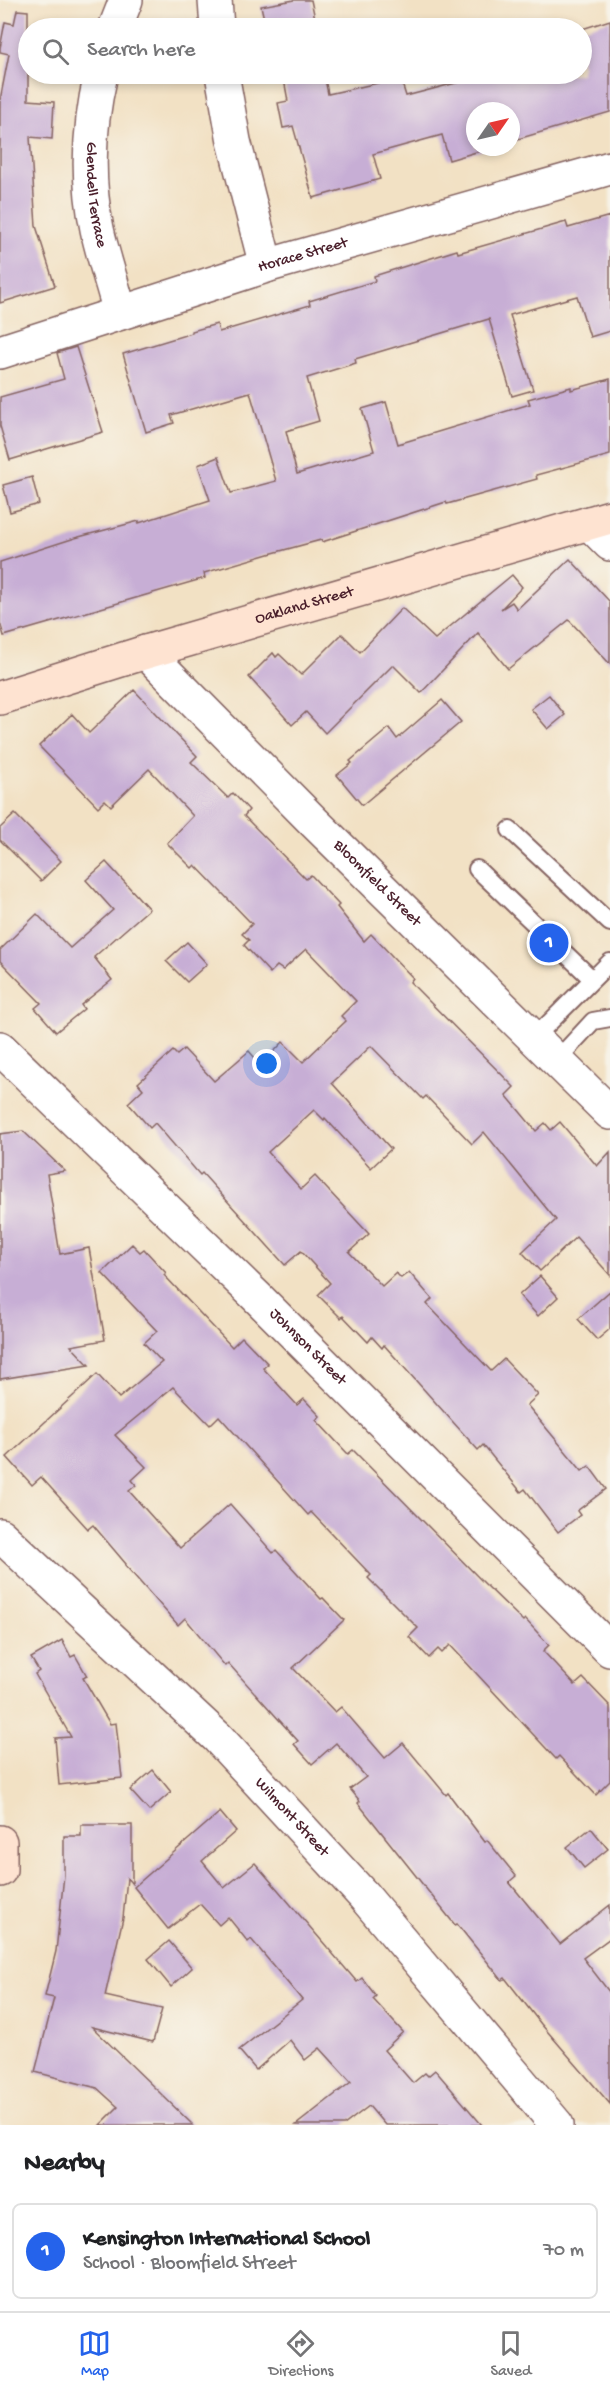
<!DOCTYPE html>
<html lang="en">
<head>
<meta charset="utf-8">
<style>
  body { margin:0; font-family:"Gochi Hand",sans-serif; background:#f6f6f6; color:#202124 }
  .compass { position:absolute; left:466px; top:102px; width:54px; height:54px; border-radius:50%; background:#fff; box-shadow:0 3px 9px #0003; rotate:56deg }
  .you { position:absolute; left:267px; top:1064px; width:21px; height:21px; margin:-15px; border:4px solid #fff; border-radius:50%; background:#1a73e8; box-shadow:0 0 0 9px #1a73e833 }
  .badge { display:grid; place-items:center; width:39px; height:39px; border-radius:50%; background:#2563eb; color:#fff; font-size:20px; font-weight:700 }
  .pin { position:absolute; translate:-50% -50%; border:3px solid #fff; box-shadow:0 2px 6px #0006 }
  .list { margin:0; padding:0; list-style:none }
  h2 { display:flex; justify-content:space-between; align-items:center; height:78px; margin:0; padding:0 24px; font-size:26px }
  h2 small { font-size:20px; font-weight:400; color:#757577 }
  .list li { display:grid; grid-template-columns:39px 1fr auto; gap:18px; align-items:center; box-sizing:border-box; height:96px; margin:0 12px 12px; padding:0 12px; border:2px solid #e0e0e0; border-radius:9px }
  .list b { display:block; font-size:22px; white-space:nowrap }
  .list p { margin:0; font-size:20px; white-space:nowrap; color:#757577 }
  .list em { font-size:20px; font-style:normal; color:#757577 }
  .icon { flex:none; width:33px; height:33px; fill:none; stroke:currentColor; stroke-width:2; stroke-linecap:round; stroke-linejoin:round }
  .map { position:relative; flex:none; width:610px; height:2125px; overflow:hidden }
  .search { position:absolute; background:#fff; box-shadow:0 3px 9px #0003; left:18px; right:18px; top:18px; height:66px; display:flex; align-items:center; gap:15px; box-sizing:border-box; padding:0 21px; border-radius:33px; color:#757577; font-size:22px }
  .sheet { height:186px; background:#fff }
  nav { display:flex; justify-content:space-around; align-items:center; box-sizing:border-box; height:84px; border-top:2px solid #e0e0e0; background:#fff; font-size:16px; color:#757577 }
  nav a { display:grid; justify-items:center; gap:3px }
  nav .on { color:#2563eb }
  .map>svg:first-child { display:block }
</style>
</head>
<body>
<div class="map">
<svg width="610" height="2125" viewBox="0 0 610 2125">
  <rect width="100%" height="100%" fill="#f7f3e8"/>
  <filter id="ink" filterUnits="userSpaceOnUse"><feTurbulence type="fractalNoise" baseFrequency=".0167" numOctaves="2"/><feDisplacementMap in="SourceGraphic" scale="12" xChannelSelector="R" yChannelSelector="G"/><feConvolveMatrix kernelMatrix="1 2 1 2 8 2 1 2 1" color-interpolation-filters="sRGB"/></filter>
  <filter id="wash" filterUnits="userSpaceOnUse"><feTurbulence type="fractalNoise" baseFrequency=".008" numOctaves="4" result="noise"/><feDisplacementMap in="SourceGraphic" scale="24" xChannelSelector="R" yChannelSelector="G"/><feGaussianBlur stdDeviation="1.35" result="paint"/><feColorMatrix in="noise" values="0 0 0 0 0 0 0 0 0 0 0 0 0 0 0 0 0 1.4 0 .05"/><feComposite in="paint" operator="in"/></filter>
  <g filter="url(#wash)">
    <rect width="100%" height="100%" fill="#f2e1c4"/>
    <g id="blocks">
      <g fill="#c7aed5">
        <polygon points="294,0 311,0 317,28 266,28 261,6"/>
        <polygon points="17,10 28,11 28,100 54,102 52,139 30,137 36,226 55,286 0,303 0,100 9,54 0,52 0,48 5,22 14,24"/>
        <polygon points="610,20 610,112 511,141 511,111 475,111 475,147 487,147 483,150 449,160 442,135 373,154 380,179 313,198 293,126 283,128 278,103 288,101 283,74 324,74 328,94 378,83 375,74 399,74 406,96 490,74 582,74 582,29"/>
        <polygon points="610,216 610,331 590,337 577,296 510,315 533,390 512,396 489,319 355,359 356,363 307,378 319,421 286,431 297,474 374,451 362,409 386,402 398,444 530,404 528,399 571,387 571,390 610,379 610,455 536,475 537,479 447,504 446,502 322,542 321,540 269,554 204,573 205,578 4,636 0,623 0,562 75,538 139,521 139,523 210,500 198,465 218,457 231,493 276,481 250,392 171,415 174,423 146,432 123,354 192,333 192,331 217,324 219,332 310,305 309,301 375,281 374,276 457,250 458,253 566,222 568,228"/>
        <polygon points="76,347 103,432 10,460 0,426 0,397 64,379 57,353"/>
        <polygon points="32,477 39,504 10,512 3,485"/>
        <polygon points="570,559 610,602 610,664 569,620 508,669 478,633 421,693 393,665 325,733 306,712 292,725 249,677 273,653 276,657 279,654 301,675 342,634 360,652 402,608 435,639 512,575 522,587 501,609 512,602 517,609"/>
        <polygon points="134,690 197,756 191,762 228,798 233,793 249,810 244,816 306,879 311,875 339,905 337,907 364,941 371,934 413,978 410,982 514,1087 506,1095 536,1131 545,1123 551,1130 560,1122 597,1166 610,1152 610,1275 576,1237 540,1271 522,1252 556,1220 484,1132 472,1144 426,1096 423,1099 371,1046 332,1083 391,1149 371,1168 325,1118 324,1120 314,1110 268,1152 301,1189 315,1176 369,1234 349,1252 382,1286 396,1273 401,1278 409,1272 432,1299 427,1304 491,1371 504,1359 538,1395 527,1405 582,1471 589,1466 606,1489 577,1511 580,1515 558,1532 525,1489 521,1492 483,1445 478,1450 384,1345 382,1348 372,1337 368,1342 343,1316 341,1318 318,1295 330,1283 301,1251 285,1265 202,1173 200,1175 155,1123 150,1128 128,1103 143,1089 138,1083 173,1051 177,1055 184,1049 214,1081 249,1051 261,1065 283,1042 303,1062 346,1021 341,1016 356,1001 306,949 283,970 277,966 270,973 244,945 249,940 242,934 252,924 195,865 192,868 167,843 193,816 149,769 111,806 105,800 98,807 39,746 72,714 89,733"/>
        <polygon points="549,695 565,715 548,729 531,709"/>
        <polygon points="442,700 461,722 362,805 337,775 352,763 350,761 389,728 397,739"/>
        <polygon points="15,814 61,861 41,881 0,840 0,828"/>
        <polygon points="106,862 149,909 94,957 112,980 81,1005 84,1009 56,1032 35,1008 41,1003 0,961 0,950 37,914 70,948 113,910 86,880"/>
        <polygon points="187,942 207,964 187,982 166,961"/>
        <polygon points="23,1131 65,1171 47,1174 60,1254 89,1248 105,1340 71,1346 89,1365 0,1379 0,1134"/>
        <polygon points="132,1244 140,1252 144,1249 166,1273 164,1275 232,1347 242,1337 268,1364 263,1368 297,1405 304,1399 320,1416 316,1420 348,1454 353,1450 484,1583 523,1621 525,1619 549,1645 543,1651 575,1685 583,1678 610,1706 610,1781 596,1795 559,1756 556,1759 450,1645 442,1653 438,1649 429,1658 409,1637 418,1628 368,1578 371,1575 311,1512 308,1515 219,1416 210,1425 173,1387 115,1435 146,1467 132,1480 136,1485 129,1491 180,1548 230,1504 273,1553 276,1550 321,1599 323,1598 344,1620 293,1668 335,1712 341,1707 385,1758 403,1743 446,1795 448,1793 485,1842 487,1840 516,1876 509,1882 560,1944 610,1905 610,1938 583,1958 610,1993 610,2104 541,2024 505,1978 502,1980 457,1924 455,1925 358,1803 360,1801 350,1789 366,1777 336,1743 312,1764 294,1744 298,1741 228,1663 225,1666 185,1618 178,1625 125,1565 126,1564 93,1525 88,1529 41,1477 32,1485 7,1457 97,1374 119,1398 162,1362 144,1343 157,1331 102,1273"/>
        <polygon points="540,1276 558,1297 538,1316 519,1295"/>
        <polygon points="610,1291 610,1329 597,1340 578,1319"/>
        <polygon points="62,1640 71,1657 75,1655 87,1676 83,1678 110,1724 116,1723 122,1778 59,1785 55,1738 71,1737 35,1674 39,1671 31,1658"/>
        <polygon points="153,1770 171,1792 149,1811 130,1790"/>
        <polygon points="220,1812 236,1831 202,1861 224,1888 255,1863 357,1982 362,1978 376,1996 373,1999 403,2032 384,2050 413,2083 425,2073 428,2076 435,2070 482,2125 385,2125 369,2106 344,2125 296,2125 351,2082 320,2048 305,2060 290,2040 256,2070 239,2050 302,2000 251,1939 248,1942 228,1917 219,1925 200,1904 168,1929 134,1887"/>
        <polygon points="81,1825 132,1825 132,1884 127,1878 123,1918 105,1996 162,2009 153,2042 92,2027 193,2125 100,2125 118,2107 97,2088 35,2072 54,1998 45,1996 56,1951 64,1875 64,1836 81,1836"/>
        <polygon points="591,1828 608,1849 584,1868 567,1847"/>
        <polygon points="169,1941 192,1968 171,1987 148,1959"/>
      </g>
    </g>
  </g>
  <g filter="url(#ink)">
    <use href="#blocks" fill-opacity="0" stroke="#856361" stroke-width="1.5"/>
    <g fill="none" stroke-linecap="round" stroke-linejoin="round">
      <defs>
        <g id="service">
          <polyline points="510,830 610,923"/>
          <polyline points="477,869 592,979"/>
          <polyline points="534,1038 610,962"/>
          <polyline points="556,1061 593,1021 610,1018"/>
        </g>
        <g id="minor">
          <polyline points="215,0 217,28"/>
          <polyline points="115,28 126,0"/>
          <path id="s1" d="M101 74C89 125 86 177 97 229 103 257 113 285 120 313"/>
          <polyline points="222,74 234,141 266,266"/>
          <path id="s2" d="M0 352 266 266 610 168"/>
          <polyline points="589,523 610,544"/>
          <path id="s3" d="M146 652 314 822 610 1113"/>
          <path id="s4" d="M0 1048 259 1299 610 1650"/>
          <path id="s5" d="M0 1535 218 1738 363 1895 557 2125"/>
        </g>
        <g id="secondary">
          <path id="s6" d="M0 698 146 652 610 517"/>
          <polyline points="0,1842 0,1870"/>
        </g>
      </defs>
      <use href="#service" stroke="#856361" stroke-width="20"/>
      <use href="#minor" stroke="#856361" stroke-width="36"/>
      <use href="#secondary" stroke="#856361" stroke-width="36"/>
      <use href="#service" stroke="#fff" stroke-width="16"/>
      <use href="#minor" stroke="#fff" stroke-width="33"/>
      <use href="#secondary" stroke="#fee3d1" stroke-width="33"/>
    </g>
  </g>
  <g text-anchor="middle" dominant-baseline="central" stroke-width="4.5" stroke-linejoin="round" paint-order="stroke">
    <g font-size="16" fill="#4a1f2b" stroke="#f7f3e8">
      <text stroke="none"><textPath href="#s1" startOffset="122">Glendell Terrace</textPath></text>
      <text stroke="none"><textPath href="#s2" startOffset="318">Horace Street</textPath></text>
      <text stroke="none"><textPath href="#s6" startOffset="318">Oakland Street</textPath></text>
      <text stroke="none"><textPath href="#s3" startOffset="327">Bloomfield Street</textPath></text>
      <text stroke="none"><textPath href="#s4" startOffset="429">Johnson Street</textPath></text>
      <text stroke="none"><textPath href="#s5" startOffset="406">Wilmont Street</textPath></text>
    </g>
  </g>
</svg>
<svg class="compass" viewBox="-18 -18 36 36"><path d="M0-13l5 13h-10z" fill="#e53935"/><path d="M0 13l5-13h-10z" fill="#757577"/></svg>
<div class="you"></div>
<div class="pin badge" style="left:549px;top:943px">1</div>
<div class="search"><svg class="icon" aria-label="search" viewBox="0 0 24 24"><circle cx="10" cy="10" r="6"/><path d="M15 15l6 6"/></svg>Search here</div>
</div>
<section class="sheet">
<h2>Nearby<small></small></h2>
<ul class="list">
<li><span class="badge">1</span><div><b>Kensington International School</b><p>School · Bloomfield Street</p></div><em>70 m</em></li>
</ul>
</section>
<nav>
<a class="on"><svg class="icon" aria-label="map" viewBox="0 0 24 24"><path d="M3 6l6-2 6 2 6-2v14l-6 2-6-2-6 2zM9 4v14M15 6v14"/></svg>Map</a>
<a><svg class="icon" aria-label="directions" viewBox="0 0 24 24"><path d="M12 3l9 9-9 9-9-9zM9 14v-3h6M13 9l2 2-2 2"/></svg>Directions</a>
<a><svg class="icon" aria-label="saved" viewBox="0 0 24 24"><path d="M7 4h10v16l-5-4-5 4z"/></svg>Saved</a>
</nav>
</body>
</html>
